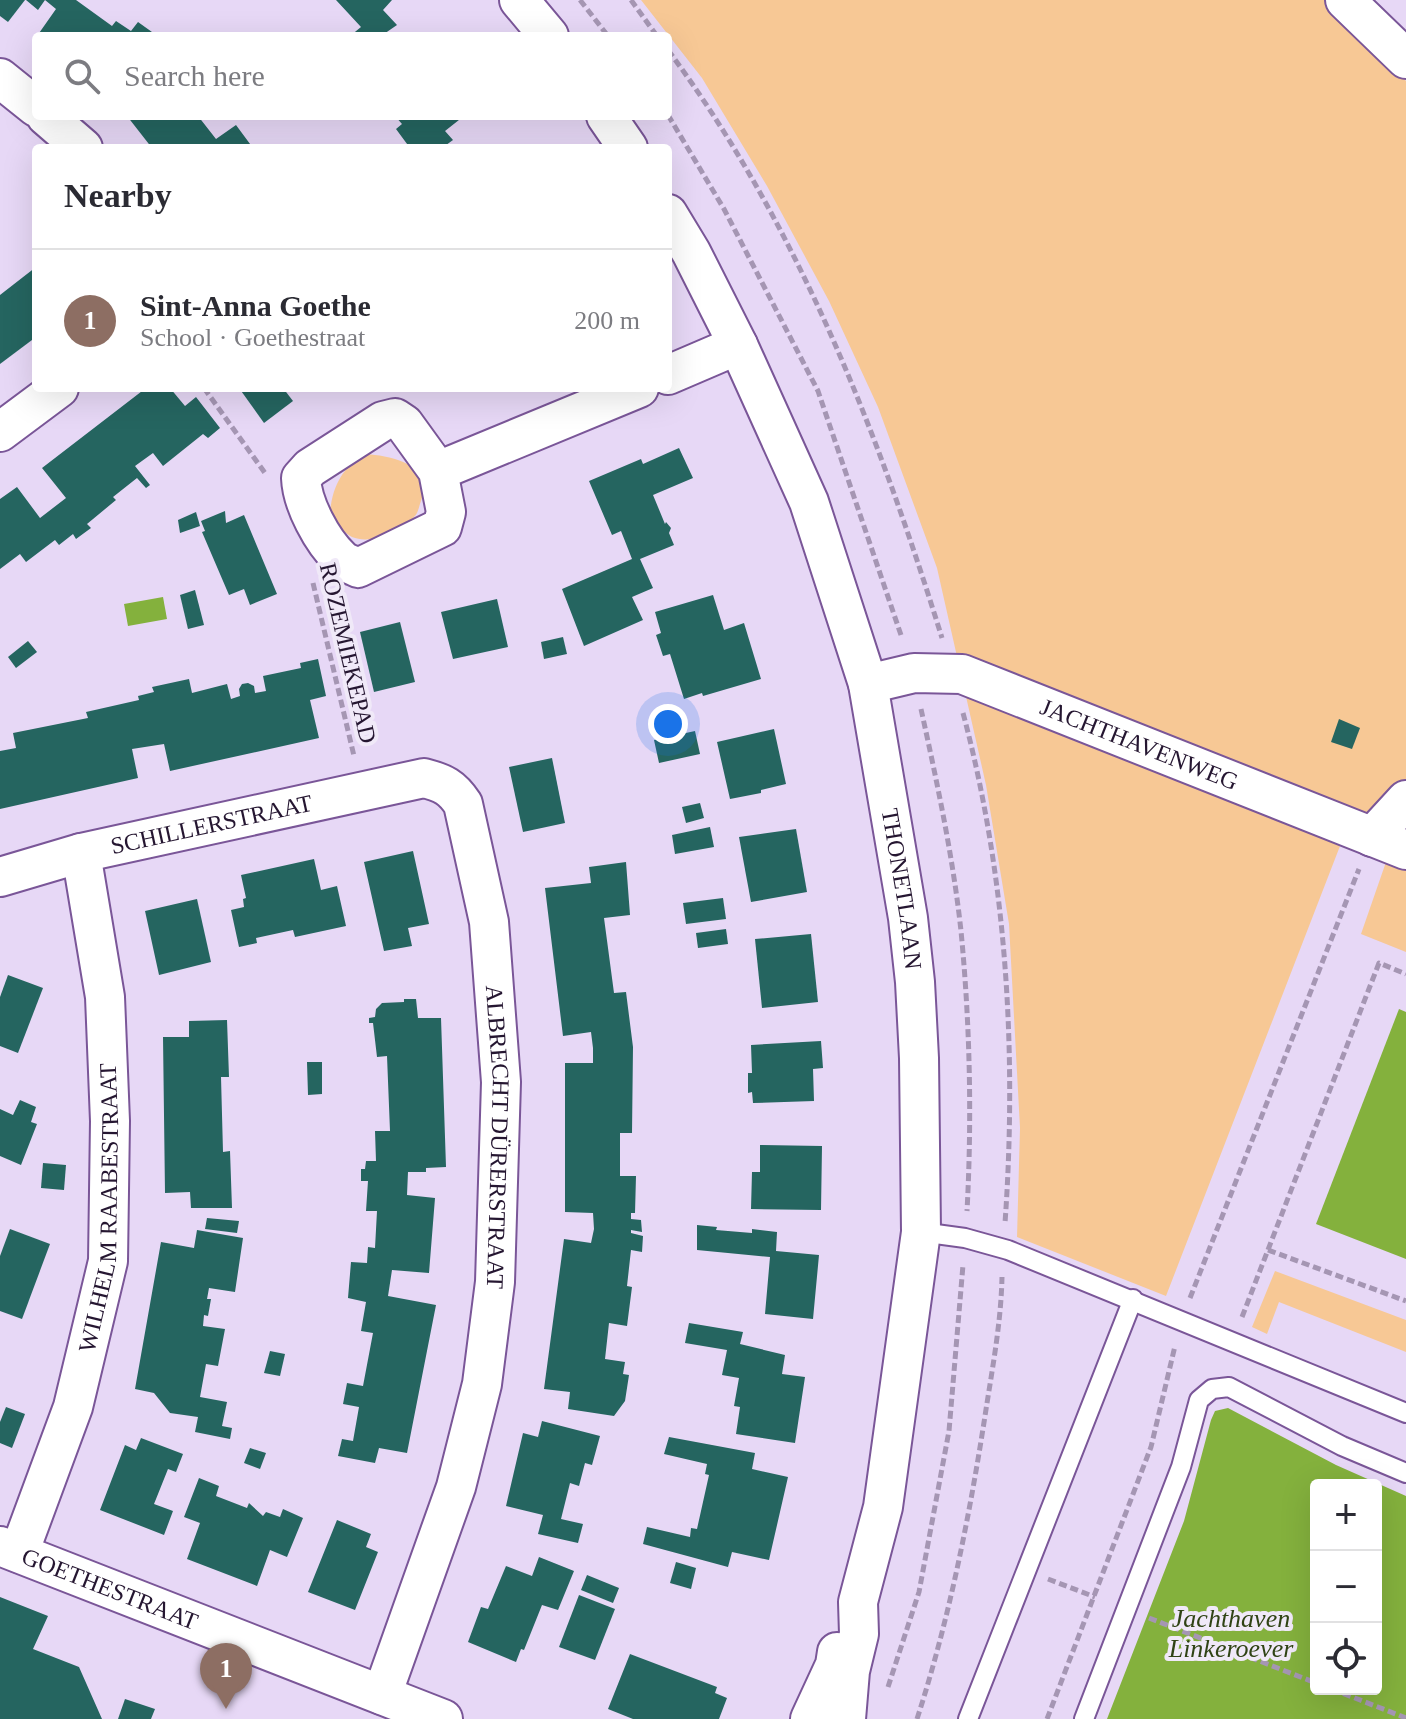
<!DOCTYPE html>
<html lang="en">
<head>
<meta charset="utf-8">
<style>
  body { margin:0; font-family:Georgia,serif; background:#f7f7f7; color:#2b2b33 }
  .controls { position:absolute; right:24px; bottom:24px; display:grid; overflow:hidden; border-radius:8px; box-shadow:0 8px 32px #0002 }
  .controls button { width:72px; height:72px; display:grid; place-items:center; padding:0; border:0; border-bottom:2px solid #e1e1e2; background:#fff; color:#2b2b33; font:40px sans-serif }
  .you { position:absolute; left:668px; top:724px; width:28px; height:28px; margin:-20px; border:6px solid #fff; border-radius:50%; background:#1a73e8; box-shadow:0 0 0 12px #1a73e833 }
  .badge { display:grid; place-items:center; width:52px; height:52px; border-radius:50%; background:#5e860e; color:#fff; font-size:26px; font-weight:700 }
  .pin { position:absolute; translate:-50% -66px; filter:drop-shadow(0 2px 4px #0008) }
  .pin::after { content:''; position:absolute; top:42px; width:28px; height:24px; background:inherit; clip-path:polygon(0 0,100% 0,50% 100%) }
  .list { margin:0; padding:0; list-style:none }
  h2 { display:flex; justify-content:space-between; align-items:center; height:104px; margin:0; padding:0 32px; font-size:34px }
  h2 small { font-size:26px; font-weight:400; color:#7c7c81 }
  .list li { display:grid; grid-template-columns:52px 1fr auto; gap:24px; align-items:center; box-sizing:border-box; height:144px; padding:0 32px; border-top:2px solid #e1e1e2 }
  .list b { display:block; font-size:30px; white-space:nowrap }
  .list p { margin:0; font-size:26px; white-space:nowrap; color:#7c7c81 }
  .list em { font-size:26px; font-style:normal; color:#7c7c81 }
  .icon { flex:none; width:44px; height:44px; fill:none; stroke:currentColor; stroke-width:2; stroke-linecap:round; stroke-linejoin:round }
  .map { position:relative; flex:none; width:1406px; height:1719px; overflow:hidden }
  .search { position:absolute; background:#fff; box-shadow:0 8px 32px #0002; left:32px; top:32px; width:640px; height:88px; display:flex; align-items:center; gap:20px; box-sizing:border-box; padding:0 28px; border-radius:8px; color:#7c7c81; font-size:30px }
  .panel { position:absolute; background:#fff; box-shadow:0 8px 32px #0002; left:32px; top:144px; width:640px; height:248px; border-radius:8px }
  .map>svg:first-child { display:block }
</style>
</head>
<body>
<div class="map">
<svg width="1406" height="1719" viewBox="0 0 1406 1719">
  <rect width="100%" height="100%" fill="#e7d8f6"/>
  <g fill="#f7c895">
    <polygon points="641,0 1325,0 1406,81 1406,843 1387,861 1406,869 1406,952 1361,934 1386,862 1340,846 1166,1296 1017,1237 1020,1128 1009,924 986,785 937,568 878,407 829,301 767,186 702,78"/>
    <path d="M366 454C392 456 434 464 421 501 419 506 418 514 414 517 401 532 371 545 352 537 343 532 337 524 330 516 331 489 342 466 366 454Z"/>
    <polygon points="1275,1271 1406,1320 1406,1352 1279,1302 1267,1334 1252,1327"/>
  </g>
  <g fill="#84b13d" fill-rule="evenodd">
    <polygon points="163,597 167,619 128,626 124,604"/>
    <polygon points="1399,1009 1406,1012 1406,1259 1316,1224"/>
    <path d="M1228 1408 1336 1465 1406 1496V1719H1107L1184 1521 1211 1420 1215 1411ZM1376 1485V1689H1316V1485Z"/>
  </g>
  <g fill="#256560">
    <polygon points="0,0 25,0 8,22 0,16"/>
    <polygon points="26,0 76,0 112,26 116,21 131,31 138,22 152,32 149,36 37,36 56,9 45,0 38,10"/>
    <polygon points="336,0 392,0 383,10 397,25 381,36 350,36 361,27"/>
    <polygon points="127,116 198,116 216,139 236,125 253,148 152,148"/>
    <polygon points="395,116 464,116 445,131 453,140 442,148 410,148 396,129 402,124"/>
    <polygon points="36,267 36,337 0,364 0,295"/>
    <polygon points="146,388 170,388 185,406 196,397 220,428 208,438 203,434 163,466 153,453 135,466 150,485 146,488 137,478 113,497 116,500 87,524 91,528 76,539 73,534 59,545 55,540 26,562 20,554 0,569 0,499 17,487 40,518 66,498 42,468"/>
    <polygon points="239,388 283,388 293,401 264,423"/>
    <polygon points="679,448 693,478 653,495 665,524 666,522 671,528 669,533 674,545 640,559 653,588 632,597 643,620 584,646 562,589 632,559 621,531 612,535 589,481 641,459 643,464"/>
    <polygon points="225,511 226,523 244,515 277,594 250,605 244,589 229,595 202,532 205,531 201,521"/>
    <polygon points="196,512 200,526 180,533 178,520"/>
    <polygon points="195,590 204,625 188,629 180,595"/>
    <polygon points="713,595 724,630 744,623 761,679 703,696 702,693 684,699 670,654 663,656 656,635 661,633 655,612"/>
    <polygon points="497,599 508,647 453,659 441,612"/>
    <polygon points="400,622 415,682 374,692 360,632"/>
    <polygon points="563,637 567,654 544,659 541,642"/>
    <polygon points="28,641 37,652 16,668 8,657"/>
    <polygon points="318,659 326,696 310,700 319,738 170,771 164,744 132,749 138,778 0,809 0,751 16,748 13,733 88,718 86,712 139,700 138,696 154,692 152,687 189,679 192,693 227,684 231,699 240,696 239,689 242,684 248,683 254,686 255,693 266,691 263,676 301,668 300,663"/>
    <polygon points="1339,719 1360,728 1352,749 1331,742"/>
    <polygon points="774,729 786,784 761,790 761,793 730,799 717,742"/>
    <polygon points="695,731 700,754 659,763 654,740"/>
    <polygon points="552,758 565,823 523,832 509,767"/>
    <polygon points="700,803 704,818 686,823 682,807"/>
    <polygon points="710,827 714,847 675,854 672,835"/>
    <polygon points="796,829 807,892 751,902 739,837"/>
    <polygon points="413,851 429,924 408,928 412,946 384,951 364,862"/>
    <polygon points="314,859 321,890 337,886 346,926 295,937 293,930 256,938 257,943 239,947 231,910 244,907 243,899 246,898 241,875"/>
    <polygon points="626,862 630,915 604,918 614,993 626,992 633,1047 632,1133 620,1133 620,1176 636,1176 635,1213 631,1213 631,1219 641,1220 642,1232 631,1230 631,1233 643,1236 642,1252 631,1250 627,1286 632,1287 627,1326 609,1323 605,1359 625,1362 623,1374 629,1375 625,1401 614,1416 568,1409 570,1392 544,1389 564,1239 591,1243 594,1229 593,1213 565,1212 565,1063 593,1063 593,1048 591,1032 563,1036 545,888 591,883 589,867"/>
    <polygon points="723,898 726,919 686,924 683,903"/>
    <polygon points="197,899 211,962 159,975 145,911"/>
    <polygon points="726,929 728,944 698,948 696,933"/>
    <polygon points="811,934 818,1002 762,1008 755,939"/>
    <polygon points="8,975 43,988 18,1053 0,1046 0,997"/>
    <polygon points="404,999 416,999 418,1018 441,1018 446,1167 426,1168 426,1172 408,1172 407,1195 435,1198 429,1273 392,1270 388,1296 436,1305 407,1453 379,1448 375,1463 338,1456 342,1439 353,1441 359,1407 343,1404 347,1383 363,1386 373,1333 361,1331 366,1302 348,1298 351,1262 367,1263 368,1247 375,1248 377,1211 366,1211 368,1181 361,1181 361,1169 365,1169 366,1161 376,1161 375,1131 390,1131 387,1056 377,1057 373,1023 369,1023 369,1018 375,1017 376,1009 382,1003 404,1002"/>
    <polygon points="227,1020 229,1077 221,1077 223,1152 230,1151 232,1208 191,1208 190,1192 165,1193 163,1037 189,1037 189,1021"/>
    <polygon points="821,1041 823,1068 813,1069 814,1101 753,1103 752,1092 748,1093 748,1073 752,1073 751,1045"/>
    <polygon points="307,1062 322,1062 322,1094 308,1095"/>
    <polygon points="20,1100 36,1107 31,1122 37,1124 21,1165 0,1156 0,1109 13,1115"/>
    <polygon points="760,1145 822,1146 821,1210 751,1209 752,1172 760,1172"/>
    <polygon points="43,1163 66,1165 64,1190 41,1188"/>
    <polygon points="207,1218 239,1221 237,1233 205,1229"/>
    <polygon points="697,1225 717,1227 716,1230 752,1233 752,1229 777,1232 776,1251 819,1255 813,1319 765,1314 770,1257 697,1250"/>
    <polygon points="10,1229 50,1244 22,1319 0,1311 0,1256"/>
    <polygon points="197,1230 243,1238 235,1292 209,1288 207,1299 211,1299 208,1316 204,1315 203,1326 225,1329 218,1366 206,1364 200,1397 227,1402 222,1426 232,1428 230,1439 195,1432 198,1417 170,1413 154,1393 135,1389 161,1242 194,1248"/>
    <polygon points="689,1323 743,1332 740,1344 785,1355 782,1374 805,1377 795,1443 736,1434 740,1407 734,1406 739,1378 722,1375 727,1350 685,1343"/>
    <polygon points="270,1351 285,1354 280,1376 264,1373"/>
    <polygon points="6,1407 25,1414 12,1448 0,1443 0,1422"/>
    <polygon points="542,1421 600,1436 592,1465 585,1463 579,1486 570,1483 561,1519 583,1524 578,1543 538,1534 543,1515 506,1506 523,1433 538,1437"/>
    <polygon points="669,1437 755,1453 752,1469 788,1477 769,1560 732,1552 728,1567 643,1544 647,1527 690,1537 691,1528 697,1529 709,1475 705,1474 707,1464 664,1454"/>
    <polygon points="141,1438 183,1454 176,1472 168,1469 154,1504 173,1511 164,1535 100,1510 125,1445 136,1450"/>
    <polygon points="250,1448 266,1453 260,1469 244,1463"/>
    <polygon points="199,1478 219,1486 216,1496 247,1508 249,1503 263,1516 266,1512 280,1517 283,1509 303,1518 287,1557 270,1550 257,1586 187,1559 200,1523 184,1517"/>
    <polygon points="337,1520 371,1534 366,1547 378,1552 355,1610 308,1592"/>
    <polygon points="539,1557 574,1571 558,1610 542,1605 524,1650 521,1649 516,1662 468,1642 481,1607 488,1609 506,1566 532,1576"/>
    <polygon points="676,1562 696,1568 691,1589 670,1583"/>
    <polygon points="587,1575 619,1588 613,1603 581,1590"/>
    <polygon points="579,1595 615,1609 595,1660 559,1647"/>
    <polygon points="0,1597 48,1616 33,1649 79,1667 102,1719 0,1719"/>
    <polygon points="630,1654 717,1687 715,1693 727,1698 719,1719 633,1719 608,1709"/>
    <polygon points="125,1699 155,1709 151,1719 118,1719"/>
  </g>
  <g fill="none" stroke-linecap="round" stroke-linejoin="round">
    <defs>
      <g id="service">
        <polyline points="921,1232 965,1238 1008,1250 1406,1413"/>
        <polyline points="968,1719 1133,1299"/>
        <polyline points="1084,1719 1181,1467 1199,1400 1212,1389 1229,1387 1342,1446 1406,1473"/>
      </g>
      <g id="minor">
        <polyline points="519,0 549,36"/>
        <polyline points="1345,0 1406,59"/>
        <polyline points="0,78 36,107"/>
        <polyline points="46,116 83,148"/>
        <polyline points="606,116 628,148"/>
        <path id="s1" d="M668 214 691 252 738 345 809 502 868 684 908 918 915 982 919 1058 921 1232 883 1507 858 1602 859 1634 850 1671 846 1719"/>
        <polyline points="668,375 738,345"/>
        <polyline points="0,432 59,388"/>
        <path d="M438 471 446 512 442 527 358 568C353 565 345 563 341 559 322 541 302 504 301 478L310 468 383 421 395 418 404 424 438 471 639 388"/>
        <path id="s2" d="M868 684 914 673 962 674 1406 850"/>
        <polyline points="1372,837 1406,800"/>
        <path id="s3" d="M0 877 81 853 424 778C443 783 452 787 463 804L489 922 501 1082 495 1282 482 1384 456 1487 382 1695"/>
        <path id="s4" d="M0 1546 443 1719"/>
        <path id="s5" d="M19 1553 73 1407 108 1261 110 1121 105 997 81 853"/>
        <polyline points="810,1719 835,1665 837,1652"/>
      </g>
    </defs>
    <use href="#service" stroke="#7a5698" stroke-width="22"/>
    <use href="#minor" stroke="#7a5698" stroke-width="42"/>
    <g stroke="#a596b3" stroke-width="5" stroke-dasharray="8 4" stroke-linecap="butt">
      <polyline points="580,0 608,36"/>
      <polyline points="631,0 657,36"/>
      <path d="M668 50C798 225 878 432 942 638"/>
      <polyline points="668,115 724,209 818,391 902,638"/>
      <polyline points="204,388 265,473"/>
      <polyline points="313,583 354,756"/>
      <path d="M921 709C937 782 953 857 961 931 970 1024 972 1118 967 1211"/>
      <path d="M963 713C1007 878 1017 1054 1005 1223"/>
      <polyline points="1268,1250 1406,1301"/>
      <polyline points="1190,1298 1359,869"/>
      <polyline points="1242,1317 1379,963 1406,974"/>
      <polyline points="1048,1579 1095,1597"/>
      <polyline points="1149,1618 1316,1683"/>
      <polyline points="888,1687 919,1592 949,1431 963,1265"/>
      <polyline points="1332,1689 1406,1718"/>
      <path d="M917 1719C949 1620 969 1519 985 1416 992 1370 1001 1324 1002 1277"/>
      <polyline points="1047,1719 1151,1447 1175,1346"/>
    </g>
    <use href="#service" stroke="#fff" stroke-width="18"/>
    <use href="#minor" stroke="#fff" stroke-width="38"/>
  </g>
  <g text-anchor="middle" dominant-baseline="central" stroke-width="8" stroke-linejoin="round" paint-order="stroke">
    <g font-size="24" fill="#251631" stroke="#f0e9f8">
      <text transform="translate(348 653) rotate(77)">ROZEMIEKEPAD</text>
      <text stroke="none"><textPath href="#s2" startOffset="286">JACHTHAVENWEG</textPath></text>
      <text stroke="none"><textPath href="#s3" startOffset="218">SCHILLERSTRAAT</textPath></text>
      <text stroke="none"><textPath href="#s1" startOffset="720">THONETLAAN</textPath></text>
      <text stroke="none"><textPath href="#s3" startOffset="820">ALBRECHT DÜRERSTRAAT</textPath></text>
      <text stroke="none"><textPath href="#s5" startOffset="358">WILHELM RAABESTRAAT</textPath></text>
      <text stroke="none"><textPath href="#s4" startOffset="118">GOETHESTRAAT</textPath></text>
    </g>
    <g font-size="26" font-style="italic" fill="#304315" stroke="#f0e9f8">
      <text x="1231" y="1618">Jachthaven<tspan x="1231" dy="30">Linkeroever</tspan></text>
    </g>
  </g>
</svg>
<div class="controls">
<button>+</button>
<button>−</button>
<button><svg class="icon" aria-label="locate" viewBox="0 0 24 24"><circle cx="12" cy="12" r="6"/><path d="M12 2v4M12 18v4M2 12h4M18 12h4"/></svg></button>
</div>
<div class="you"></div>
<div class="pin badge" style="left:226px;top:1709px;background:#8d6e63">1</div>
<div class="search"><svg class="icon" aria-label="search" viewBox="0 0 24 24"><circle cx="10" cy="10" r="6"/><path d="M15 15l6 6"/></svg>Search here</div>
<section class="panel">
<h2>Nearby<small></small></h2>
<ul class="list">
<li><span class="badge" style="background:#8d6e63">1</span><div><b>Sint-Anna Goethe</b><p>School · Goethestraat</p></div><em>200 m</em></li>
</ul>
</section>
</div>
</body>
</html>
